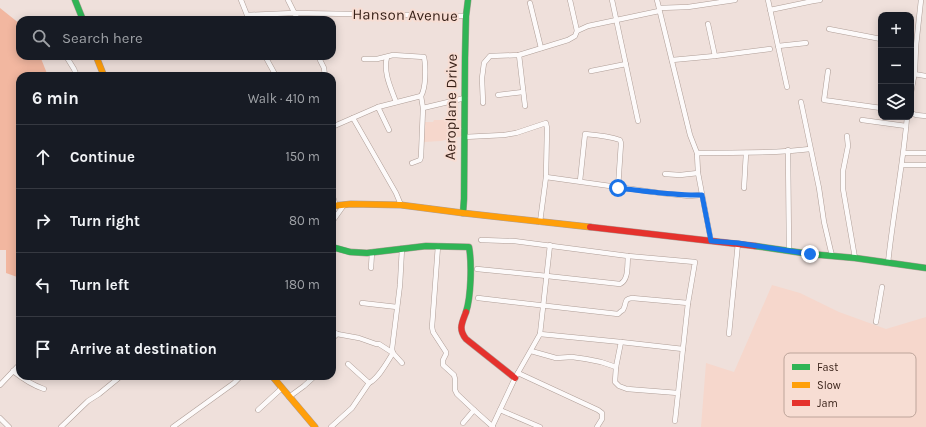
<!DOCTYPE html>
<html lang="en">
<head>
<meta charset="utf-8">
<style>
  body { margin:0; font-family:Karla,sans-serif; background:#242831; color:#f1f3f6 }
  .controls { position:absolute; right:12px; top:12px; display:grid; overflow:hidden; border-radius:8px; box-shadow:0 2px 10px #0003 }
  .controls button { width:36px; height:36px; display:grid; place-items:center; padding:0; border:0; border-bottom:1px solid #363941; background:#171b24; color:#f1f3f6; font:20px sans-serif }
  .stop { position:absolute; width:12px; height:12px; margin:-9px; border:3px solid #1a73e8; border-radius:50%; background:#fff }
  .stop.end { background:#1a73e8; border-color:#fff; box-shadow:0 1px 4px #0008 }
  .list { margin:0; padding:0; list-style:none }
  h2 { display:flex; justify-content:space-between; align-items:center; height:52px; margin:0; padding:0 16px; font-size:17px }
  h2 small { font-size:13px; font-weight:400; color:#9ea1a6 }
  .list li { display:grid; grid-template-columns:26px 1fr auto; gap:12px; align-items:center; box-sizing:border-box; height:64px; padding:0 16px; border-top:1px solid #363941 }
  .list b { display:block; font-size:15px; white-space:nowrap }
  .list em { font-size:13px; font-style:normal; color:#9ea1a6 }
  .icon { flex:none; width:22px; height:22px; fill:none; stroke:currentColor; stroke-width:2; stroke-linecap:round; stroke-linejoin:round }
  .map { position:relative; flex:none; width:926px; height:427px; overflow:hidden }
  .search { position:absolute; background:#171b24; box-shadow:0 2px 10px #0003; left:16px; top:16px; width:320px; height:44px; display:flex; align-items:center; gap:10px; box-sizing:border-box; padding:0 14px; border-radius:12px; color:#9ea1a6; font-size:15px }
  .panel { position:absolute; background:#171b24; box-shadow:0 2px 10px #0003; left:16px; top:72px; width:320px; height:308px; border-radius:12px }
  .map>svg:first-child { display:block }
</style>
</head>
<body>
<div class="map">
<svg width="926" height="427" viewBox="0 0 926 427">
  <rect width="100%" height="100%" fill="#efe0db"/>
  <g fill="#f6d7cc">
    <polygon points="434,120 462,120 463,136 441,141 424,142 424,122 433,122"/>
    <polygon points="772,285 800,293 839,312 886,329 926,317 926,427 701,427 706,363 734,372"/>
  </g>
  <polygon fill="#f2b7a0" points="0,8 20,24 20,56 40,56 48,76 20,76 20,278 6,273 6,250 0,250"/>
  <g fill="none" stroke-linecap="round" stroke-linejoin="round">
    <defs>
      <g id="street">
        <polyline points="241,0 249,20"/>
        <polyline points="288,0 298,20"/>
        <polyline points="612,0 638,121"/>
        <polyline points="657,0 690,135 697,153 698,173 711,241"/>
        <polyline points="768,0 787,87"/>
        <polyline points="530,3 541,48"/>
        <polyline points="659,8 688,7 735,0"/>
        <polyline points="770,10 813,1 820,0"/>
        <polyline points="247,15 294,13 466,16"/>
        <polyline points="708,24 715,56"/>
        <polyline points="829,29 881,39"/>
        <polyline points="577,31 588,26 659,11"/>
        <polyline points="778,46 806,43"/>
        <polyline points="519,55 525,106"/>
        <polyline points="66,56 74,69 77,76"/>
        <polyline points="265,56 276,76"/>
        <polyline points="318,56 324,68 325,76"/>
        <path d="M387 57C383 73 391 88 396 102"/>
        <path d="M364 59H377L393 55 424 57C426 67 426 88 421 96L423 108 421 157 420 160 412 163"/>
        <polyline points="672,60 715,56 770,49"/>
        <polyline points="591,71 626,64"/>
        <polyline points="828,71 824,100 881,108"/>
        <polyline points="914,74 926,76"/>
        <polyline points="911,93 915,71 916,46 921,0"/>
        <polyline points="498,95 523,92"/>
        <polyline points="801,102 819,188 824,222 832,256"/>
        <polyline points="483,103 482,78 484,63 490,56 519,55 568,40 575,36 577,31 570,0"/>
        <polyline points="378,107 389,130"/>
        <polyline points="423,108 465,98"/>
        <polyline points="911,113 916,115 926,116"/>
        <polyline points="353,118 396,193 401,205"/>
        <polyline points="862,120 906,126"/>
        <polyline points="332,127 378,107 421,96"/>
        <polyline points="847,136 848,146 843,171 843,189 855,258"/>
        <polyline points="464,137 504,135 516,133 546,123 547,128 546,177 540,222"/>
        <polyline points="788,150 789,250"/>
        <path d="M697 153C735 152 773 154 810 149"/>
        <polyline points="904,153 926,153"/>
        <polyline points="902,165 926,165"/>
        <polyline points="665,174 680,175 698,173"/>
        <polyline points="546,177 660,193 689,196 702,195"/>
        <path d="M580 181 585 134C597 135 609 136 620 140L621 143 618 188"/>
        <polyline points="744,188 746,153"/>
        <polyline points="332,194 336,206"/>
        <polyline points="332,222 344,205"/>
        <polyline points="481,240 514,241 628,256 695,262 688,303 675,421"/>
        <polyline points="438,246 432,327 433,332 446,352 446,354 443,360 443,365 454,375 455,379 455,390 457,394 474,410"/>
        <path d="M888 263C893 214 903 166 907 117"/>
        <polyline points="371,268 372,252"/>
        <path d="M477 269 547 276 620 284C629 280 627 265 628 256"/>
        <path d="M478 298 618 314C620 312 621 311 623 310 627 304 623 299 632 298L688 303"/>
        <polyline points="362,303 397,307"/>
        <polyline points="876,322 882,287"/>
        <polyline points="332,331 337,334 359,338 376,344 379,344 393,353 402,363"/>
        <polyline points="540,334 621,342 683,349"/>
        <polyline points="729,334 738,243"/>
        <polyline points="332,339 337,334"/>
        <polyline points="621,342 616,367 615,382 619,386 627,389 678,393"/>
        <polyline points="531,351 556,358 572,357 586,359 601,362 616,367"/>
        <polyline points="348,364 369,383"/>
        <path d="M13 371C23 379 32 385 44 389"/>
        <polyline points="518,373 598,410 602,413 602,419 597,427"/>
        <polyline points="0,385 20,364"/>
        <polyline points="289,397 304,386 315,376"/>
        <polyline points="258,410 282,388"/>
        <polyline points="500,410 540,427"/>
        <polyline points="0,418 9,427"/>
        <polyline points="463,423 474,410 493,427"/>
        <polyline points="61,427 88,401 99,394 121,376"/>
        <polyline points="173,427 234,383 241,376"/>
        <path d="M331 427 352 408 369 383C379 378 387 362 393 353L392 349 400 285 402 248"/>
        <polyline points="492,427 515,378 540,334 550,245"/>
      </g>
      <g id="fast">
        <polyline points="75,0 83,20"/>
        <polyline points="463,213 464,199 465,58 466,16 468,0"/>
        <polyline points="755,246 810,254 855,258 926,268"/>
        <path d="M332 247 350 252 367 253 426 246 469 247C472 263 471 297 466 312"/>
      </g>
      <g id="slow">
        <polyline points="96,56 104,76"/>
        <polyline points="332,206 351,204 401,205 463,213 590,227"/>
        <polyline points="272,376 315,427"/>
      </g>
      <g id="jam">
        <polyline points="590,227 755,246"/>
        <path d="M466 312C462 323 458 329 466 339L515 378"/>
      </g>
    </defs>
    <use href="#street" stroke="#af9e97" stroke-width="5.5"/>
    <use href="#fast" stroke="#af9e97" stroke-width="7"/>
    <use href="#slow" stroke="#af9e97" stroke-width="7"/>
    <use href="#jam" stroke="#af9e97" stroke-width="7"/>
    <use href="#street" stroke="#fdfafa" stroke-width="4.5"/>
    <use href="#fast" stroke="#30b455" stroke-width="6"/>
    <use href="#slow" stroke="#ff9f0a" stroke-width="6"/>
    <use href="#jam" stroke="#e5322d" stroke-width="6"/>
  </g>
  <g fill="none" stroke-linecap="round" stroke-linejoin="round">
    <path stroke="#1a73e8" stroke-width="5" d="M618 188C645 191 674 196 702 195L711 241 738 243 810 254"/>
  </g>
  <g text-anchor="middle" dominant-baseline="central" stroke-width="4" stroke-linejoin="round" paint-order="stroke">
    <g font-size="15" fill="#351e15" stroke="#f7ddd3">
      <text transform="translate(405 15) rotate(1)">Hanson Avenue</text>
      <text transform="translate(451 107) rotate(-89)">Aeroplane Drive</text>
    </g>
  </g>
  <rect x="784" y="353" width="132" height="64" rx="6" fill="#f7ddd3" stroke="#bda49a" stroke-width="1"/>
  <rect x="792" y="364" width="18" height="6" fill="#30b455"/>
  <rect x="792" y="382" width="18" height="6" fill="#ff9f0a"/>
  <rect x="792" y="400" width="18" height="6" fill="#e5322d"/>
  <g font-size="11" fill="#351e15">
    <text x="817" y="371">Fast</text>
    <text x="817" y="389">Slow</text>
    <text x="817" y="407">Jam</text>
  </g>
</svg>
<div class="controls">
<button>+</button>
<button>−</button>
<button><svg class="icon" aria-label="layers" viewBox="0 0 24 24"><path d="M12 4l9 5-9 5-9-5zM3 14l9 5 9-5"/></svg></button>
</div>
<div class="stop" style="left:618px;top:188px"></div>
<div class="stop end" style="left:810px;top:254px"></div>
<div class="search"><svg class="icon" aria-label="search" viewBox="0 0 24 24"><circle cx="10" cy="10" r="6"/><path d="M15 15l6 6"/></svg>Search here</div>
<section class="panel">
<h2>6 min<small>Walk · 410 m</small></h2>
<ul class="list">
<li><svg class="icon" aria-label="ahead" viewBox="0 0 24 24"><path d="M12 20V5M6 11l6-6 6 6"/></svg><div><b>Continue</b></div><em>150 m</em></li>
<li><svg class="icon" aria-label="right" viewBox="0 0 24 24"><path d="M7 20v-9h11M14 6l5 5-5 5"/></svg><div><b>Turn right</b></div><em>80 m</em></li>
<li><svg class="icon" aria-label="left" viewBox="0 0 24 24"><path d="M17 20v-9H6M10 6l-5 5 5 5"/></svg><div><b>Turn left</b></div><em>180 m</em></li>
<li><svg class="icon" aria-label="arrive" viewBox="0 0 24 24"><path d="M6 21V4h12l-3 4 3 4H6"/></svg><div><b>Arrive at destination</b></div></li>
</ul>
</section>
</div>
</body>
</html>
